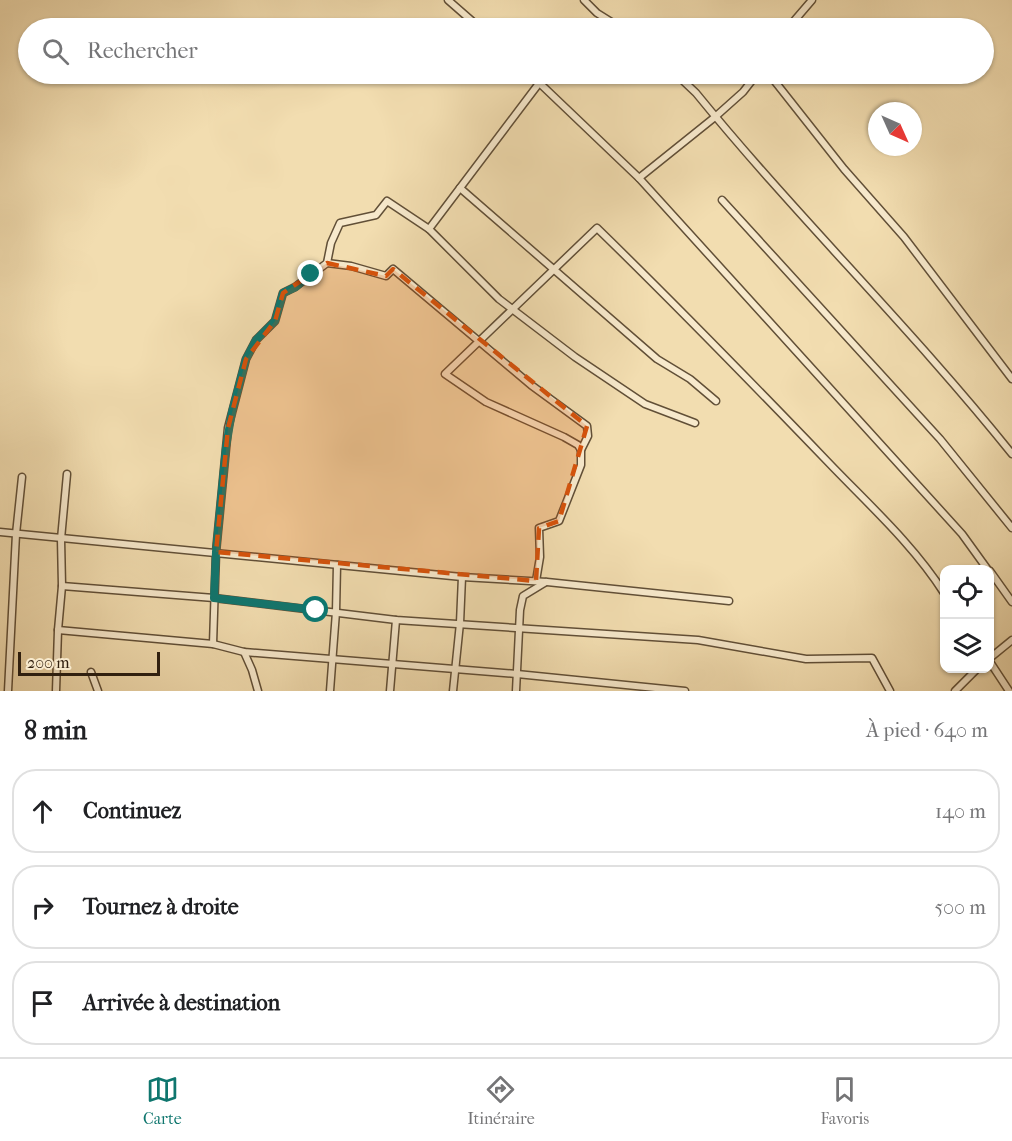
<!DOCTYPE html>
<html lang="fr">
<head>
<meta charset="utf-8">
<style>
  body { margin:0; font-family:"IM FELL French Canon",serif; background:#f6f6f6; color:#202124 }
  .controls { position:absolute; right:18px; bottom:18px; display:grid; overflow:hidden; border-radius:12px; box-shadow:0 2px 4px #0004 }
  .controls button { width:54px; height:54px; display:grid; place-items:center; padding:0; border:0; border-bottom:2px solid #e0e0e0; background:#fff; color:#202124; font:30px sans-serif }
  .compass { position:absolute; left:868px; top:102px; width:54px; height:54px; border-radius:50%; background:#fff; box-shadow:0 2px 4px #0004; rotate:135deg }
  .scale { position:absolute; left:18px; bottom:15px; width:142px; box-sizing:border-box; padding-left:6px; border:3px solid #31200f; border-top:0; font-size:16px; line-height:21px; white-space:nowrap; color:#31200f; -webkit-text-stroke:4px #f7e9cc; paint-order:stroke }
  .stop { position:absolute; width:18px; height:18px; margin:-14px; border:4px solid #0f766e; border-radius:50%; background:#fff }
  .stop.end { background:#0f766e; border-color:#fff; box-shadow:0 2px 6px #0008 }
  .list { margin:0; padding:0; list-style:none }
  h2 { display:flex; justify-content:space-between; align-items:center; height:78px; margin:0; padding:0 24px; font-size:26px }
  h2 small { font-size:20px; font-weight:400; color:#757577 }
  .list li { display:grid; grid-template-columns:39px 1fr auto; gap:18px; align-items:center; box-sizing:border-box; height:84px; margin:0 12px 12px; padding:0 12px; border:2px solid #e0e0e0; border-radius:24px }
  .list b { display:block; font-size:22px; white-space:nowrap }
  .list em { font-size:20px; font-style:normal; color:#757577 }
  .icon { flex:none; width:33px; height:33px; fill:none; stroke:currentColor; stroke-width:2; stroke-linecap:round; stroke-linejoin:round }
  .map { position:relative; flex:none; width:1012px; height:691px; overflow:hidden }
  .search { position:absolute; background:#fff; box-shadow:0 2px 4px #0004; left:18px; right:18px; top:18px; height:66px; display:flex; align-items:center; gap:15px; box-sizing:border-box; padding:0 21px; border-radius:33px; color:#757577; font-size:22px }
  .sheet { height:366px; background:#fff }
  nav { display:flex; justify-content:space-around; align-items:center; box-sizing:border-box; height:84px; border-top:2px solid #e0e0e0; background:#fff; font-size:16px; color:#757577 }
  nav a { display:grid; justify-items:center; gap:3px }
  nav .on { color:#0f766e }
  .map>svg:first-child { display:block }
</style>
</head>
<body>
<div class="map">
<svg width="1012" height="691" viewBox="0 0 1012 691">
  <rect width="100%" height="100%" fill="#f2ddb0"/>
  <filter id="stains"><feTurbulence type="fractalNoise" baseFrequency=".00333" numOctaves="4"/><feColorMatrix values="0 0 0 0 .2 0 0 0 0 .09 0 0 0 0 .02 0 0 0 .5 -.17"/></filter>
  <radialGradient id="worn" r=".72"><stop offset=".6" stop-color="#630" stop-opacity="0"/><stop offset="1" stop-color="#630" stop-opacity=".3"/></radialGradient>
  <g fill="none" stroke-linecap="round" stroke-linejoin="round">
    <defs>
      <g id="street">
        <polyline points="448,0 480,28"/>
        <polyline points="584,0 597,13 621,28"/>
        <polyline points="788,28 812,0"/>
        <polyline points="530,74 639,178 962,534 988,570"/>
        <path d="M676 74 696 93C797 217 912 329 1012 454"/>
        <polyline points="769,74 844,169 904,237 1012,379"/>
        <polyline points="540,82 429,229 499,299 575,357 645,404 695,423"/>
        <polyline points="639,178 715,117 743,92 757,74"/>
        <polyline points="460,188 657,359 690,379 716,401"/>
        <polyline points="722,200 940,439 1012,528"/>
        <polyline points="327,263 351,266 386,276 393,269 531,385 587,426 588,436 581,450 581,465 559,521 539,528 540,557 536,581"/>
        <path d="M581 450 578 445 564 437 486 402 445 374 597 228C675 304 751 382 827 461 867 503 913 544 944 593"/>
        <polyline points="0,532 462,577 547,582 729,601"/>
        <polyline points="990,571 1012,602"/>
        <polyline points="62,586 214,598 396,620 698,640 806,659 872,658 890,691"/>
        <polyline points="58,630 213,644 244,652 517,674 685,691"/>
        <polyline points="213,644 216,552 228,428 246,359 256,340 275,321 283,293 295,287 327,263 331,243 340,223 376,215 387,201 429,229"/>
        <polyline points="244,652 252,670 258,691"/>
        <polyline points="990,658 1012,640"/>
        <polyline points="990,662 1009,691"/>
        <polyline points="91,672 98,691"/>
        <polyline points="8,691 16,534 22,477"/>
        <polyline points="56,691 58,630 62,586 61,539 67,474"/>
        <polyline points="330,691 336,612 337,565"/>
        <polyline points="390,691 396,620"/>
        <polyline points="453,691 460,623 462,577"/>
        <polyline points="516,691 520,610 523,596 546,582"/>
        <polyline points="955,691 978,668"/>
      </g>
    </defs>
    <use href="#street" stroke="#614f37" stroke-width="9"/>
    <use href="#street" stroke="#f7e9cc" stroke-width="6"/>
  </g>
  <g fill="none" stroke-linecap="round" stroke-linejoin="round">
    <polyline stroke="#0f766e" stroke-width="8" points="311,274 296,287 283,293 275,321 256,340 246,359 232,412 226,447 216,552 214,598 316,610"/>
  </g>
  <path fill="#d6530c" fill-opacity="0.2" stroke="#d6530c" stroke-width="4.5" stroke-dasharray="12 8" stroke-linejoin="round" d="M327 263 386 276 393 269 587 426 559 521 539 528 536 581 216 552 228 428 246 359 275 321 283 293Z"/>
  <rect width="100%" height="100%" filter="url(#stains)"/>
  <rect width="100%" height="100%" fill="url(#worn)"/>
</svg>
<div class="controls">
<button><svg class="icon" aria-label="locate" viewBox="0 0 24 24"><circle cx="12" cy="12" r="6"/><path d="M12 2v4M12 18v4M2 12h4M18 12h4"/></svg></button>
<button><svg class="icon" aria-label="layers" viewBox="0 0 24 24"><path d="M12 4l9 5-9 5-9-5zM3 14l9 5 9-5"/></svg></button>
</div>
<svg class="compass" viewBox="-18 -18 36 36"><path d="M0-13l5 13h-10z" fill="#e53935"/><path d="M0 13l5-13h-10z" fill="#757577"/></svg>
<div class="scale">200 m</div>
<div class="stop" style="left:316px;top:610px"></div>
<div class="stop end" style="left:311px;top:274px"></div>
<div class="search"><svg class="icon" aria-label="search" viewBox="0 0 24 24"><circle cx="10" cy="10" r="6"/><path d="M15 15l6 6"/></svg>Rechercher</div>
</div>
<section class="sheet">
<h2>8 min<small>À pied · 640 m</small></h2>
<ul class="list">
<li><svg class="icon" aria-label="ahead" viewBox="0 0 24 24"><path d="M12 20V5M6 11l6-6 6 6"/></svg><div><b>Continuez</b></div><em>140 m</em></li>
<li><svg class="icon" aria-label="right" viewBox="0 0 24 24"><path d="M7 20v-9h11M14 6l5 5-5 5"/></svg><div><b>Tournez à droite</b></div><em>500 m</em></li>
<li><svg class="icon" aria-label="arrive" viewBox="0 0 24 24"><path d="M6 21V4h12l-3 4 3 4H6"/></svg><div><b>Arrivée à destination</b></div></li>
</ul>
</section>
<nav>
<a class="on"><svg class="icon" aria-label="map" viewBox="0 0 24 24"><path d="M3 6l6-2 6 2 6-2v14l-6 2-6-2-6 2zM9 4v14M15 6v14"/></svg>Carte</a>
<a><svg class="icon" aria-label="directions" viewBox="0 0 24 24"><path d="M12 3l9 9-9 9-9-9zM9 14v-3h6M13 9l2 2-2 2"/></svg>Itinéraire</a>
<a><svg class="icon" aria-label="saved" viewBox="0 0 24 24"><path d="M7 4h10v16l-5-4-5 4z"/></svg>Favoris</a>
</nav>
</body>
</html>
